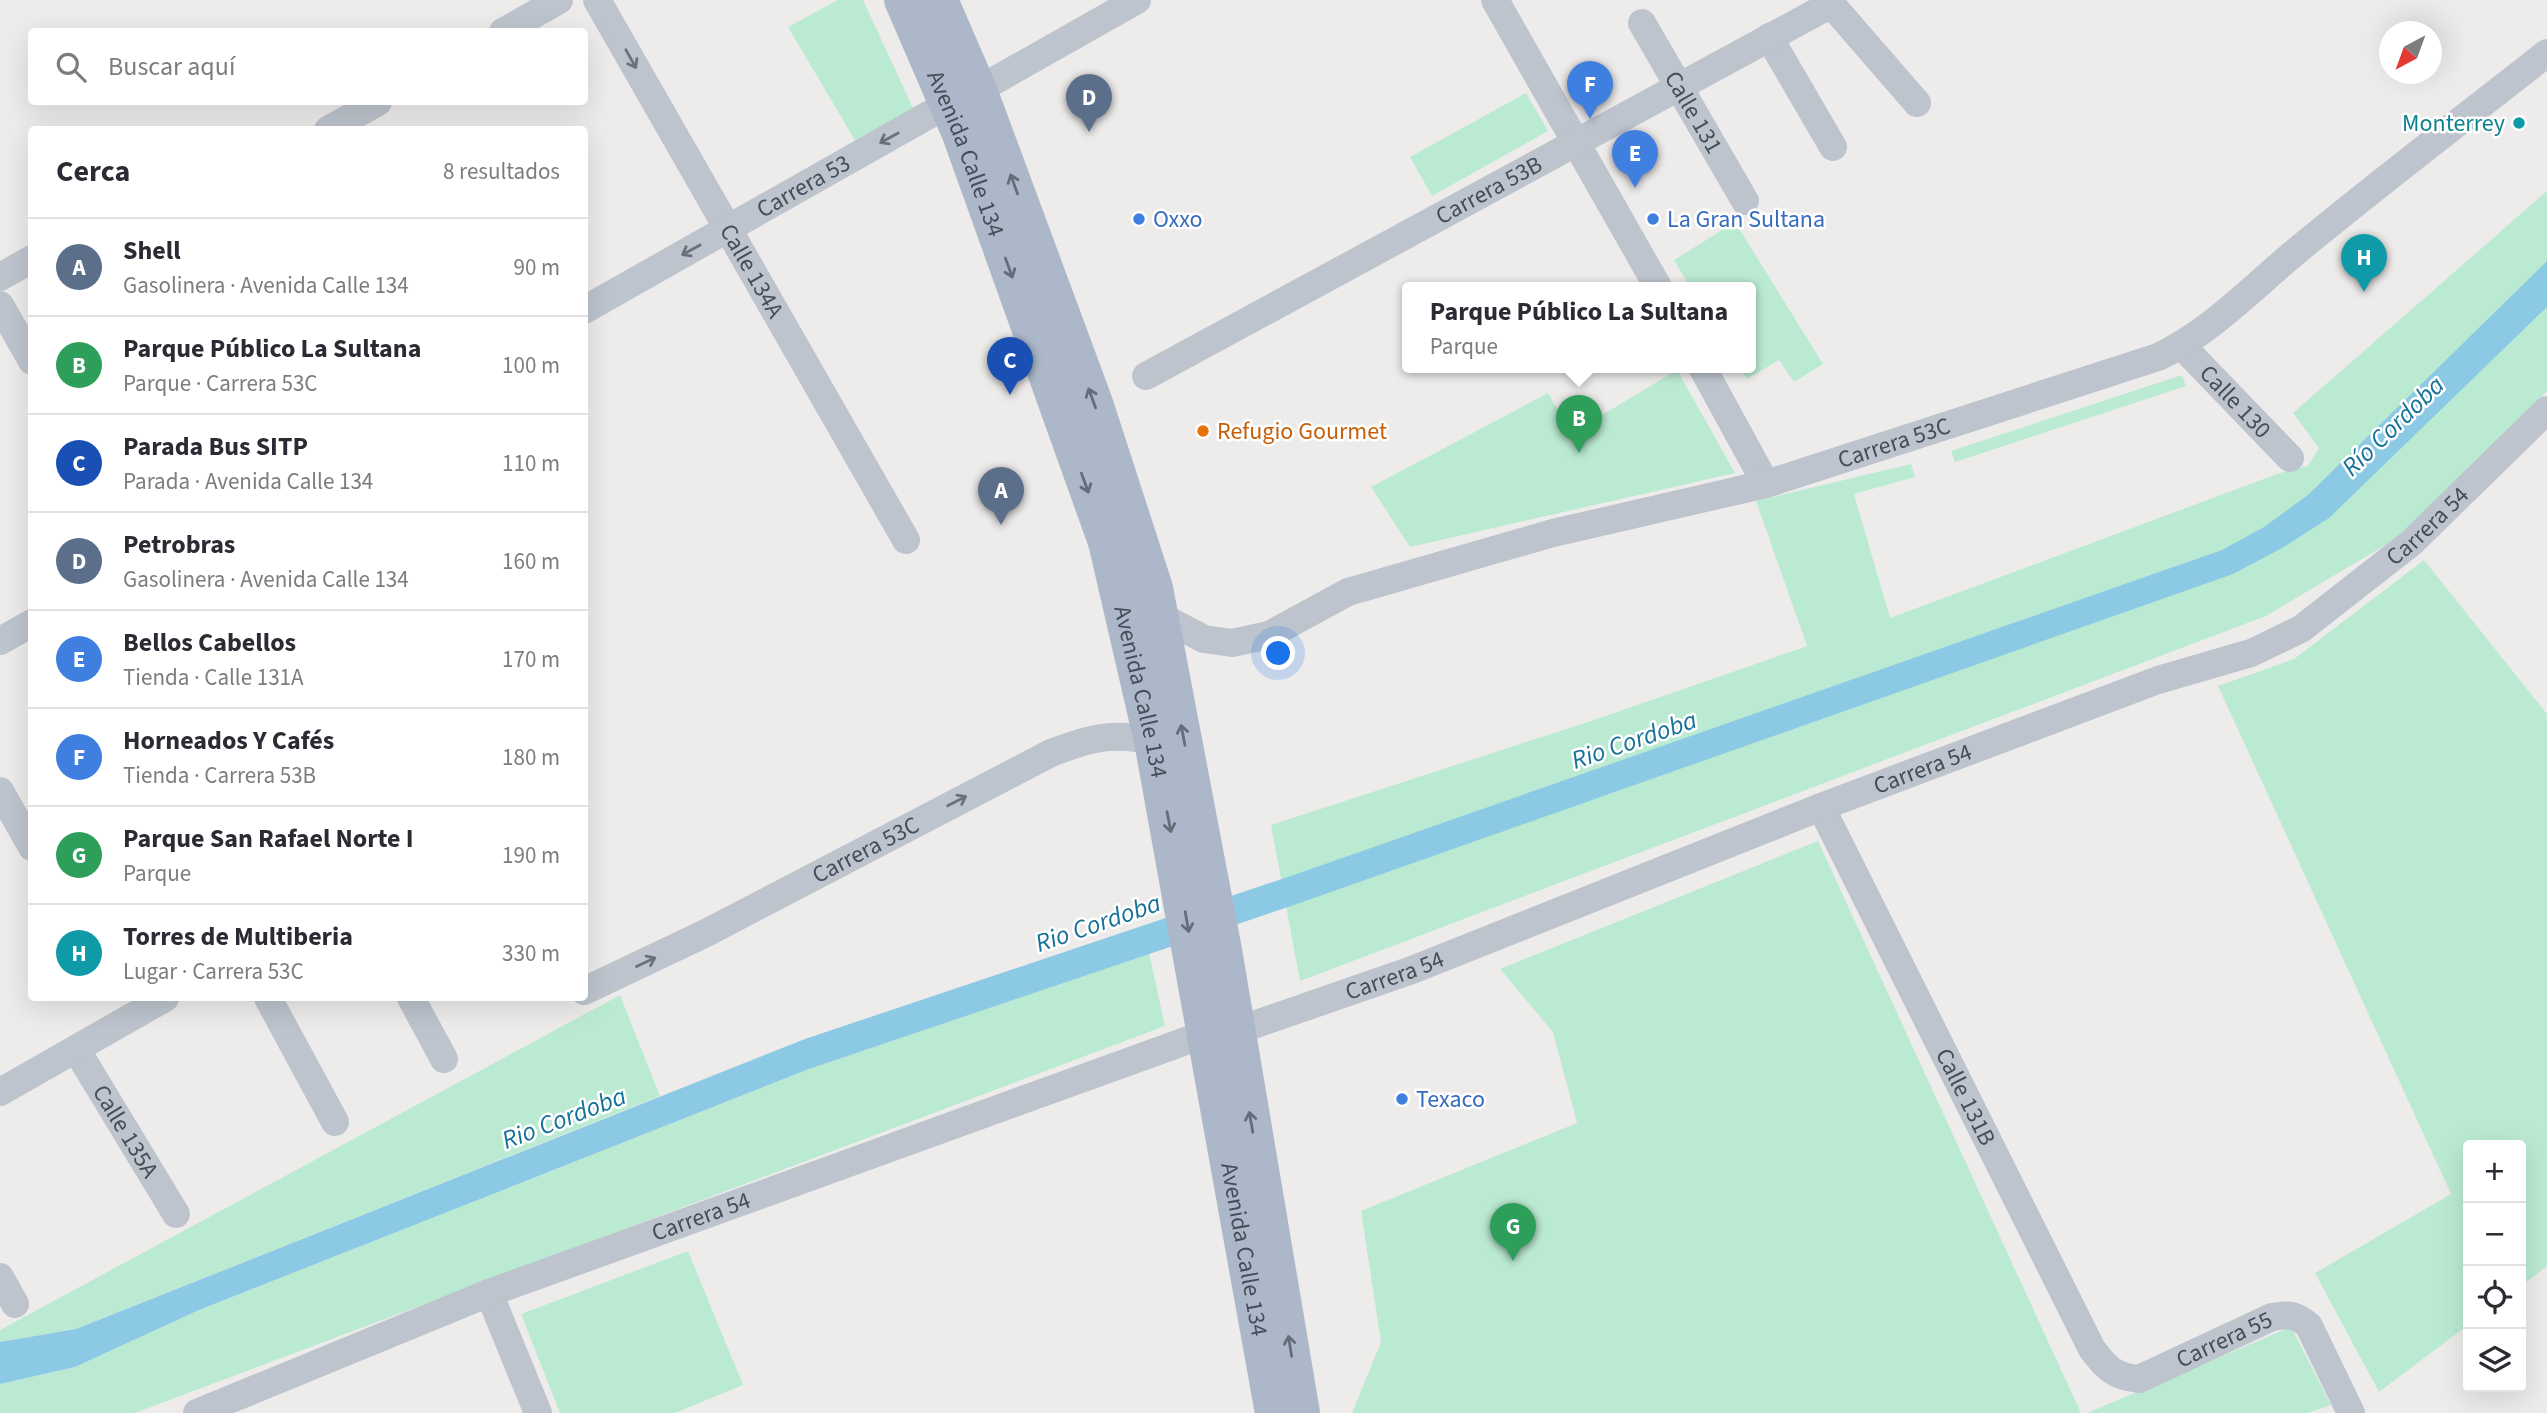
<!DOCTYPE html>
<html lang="es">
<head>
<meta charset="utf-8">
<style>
  body { margin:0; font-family:"Source Sans 3",sans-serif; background:#f2f2f3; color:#2b2b33 }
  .controls { position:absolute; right:21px; bottom:21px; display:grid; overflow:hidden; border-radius:7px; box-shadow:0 7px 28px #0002 }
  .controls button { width:63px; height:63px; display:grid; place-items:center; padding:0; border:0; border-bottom:2px solid #e1e1e2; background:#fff; color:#2b2b33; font:35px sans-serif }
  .compass { position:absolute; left:2379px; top:21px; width:63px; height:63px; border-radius:50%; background:#fff; box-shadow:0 7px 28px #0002; rotate:221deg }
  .you { position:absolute; left:1279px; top:654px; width:24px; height:24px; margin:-18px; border:5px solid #fff; border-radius:50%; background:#1a73e8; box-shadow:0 0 0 10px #1a73e833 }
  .badge { display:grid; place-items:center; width:46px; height:46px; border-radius:50%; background:#7c3aed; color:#fff; font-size:23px; font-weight:700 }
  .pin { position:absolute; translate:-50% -58px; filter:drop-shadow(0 2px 4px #0008) }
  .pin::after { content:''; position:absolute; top:37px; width:24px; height:21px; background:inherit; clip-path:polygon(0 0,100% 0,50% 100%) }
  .popup { position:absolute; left:1402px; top:282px; width:354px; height:91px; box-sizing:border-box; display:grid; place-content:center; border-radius:7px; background:#fff; filter:drop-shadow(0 2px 5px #0005); font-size:23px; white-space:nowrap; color:#7c7c81 }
  .popup b { font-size:26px; color:#2b2b33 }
  .popup::after { content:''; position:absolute; left:50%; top:100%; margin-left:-14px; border:14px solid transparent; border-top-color:#fff }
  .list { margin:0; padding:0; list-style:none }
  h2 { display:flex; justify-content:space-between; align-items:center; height:91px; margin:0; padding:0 28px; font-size:30px }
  h2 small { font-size:23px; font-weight:400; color:#7c7c81 }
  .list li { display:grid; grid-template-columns:46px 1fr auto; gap:21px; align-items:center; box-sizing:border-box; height:98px; padding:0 28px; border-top:2px solid #e1e1e2 }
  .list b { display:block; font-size:26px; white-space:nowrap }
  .list p { margin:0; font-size:23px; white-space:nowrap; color:#7c7c81 }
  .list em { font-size:23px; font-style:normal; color:#7c7c81 }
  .icon { flex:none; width:38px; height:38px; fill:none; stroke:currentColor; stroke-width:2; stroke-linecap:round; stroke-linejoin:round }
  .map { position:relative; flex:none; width:2547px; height:1413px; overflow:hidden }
  .search { position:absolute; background:#fff; box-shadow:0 7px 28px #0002; left:28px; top:28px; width:560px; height:77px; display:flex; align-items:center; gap:18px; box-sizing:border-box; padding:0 24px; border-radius:7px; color:#7c7c81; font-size:26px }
  .panel { position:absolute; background:#fff; box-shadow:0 7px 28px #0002; left:28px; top:126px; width:560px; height:875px; border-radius:7px }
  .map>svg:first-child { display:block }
</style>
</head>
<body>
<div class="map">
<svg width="2547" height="1413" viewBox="0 0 2547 1413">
  <rect width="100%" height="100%" fill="#eeeceb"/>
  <g fill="#bbead2">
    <polygon points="838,0 863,0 913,108 856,142 788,27"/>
    <polygon points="1526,93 1548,131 1432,196 1410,157"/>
    <polygon points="2547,191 2547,391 2399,537 2266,616 1300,981 1271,825 1594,720 1807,646 1756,501 1911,464 1915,477 1854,494 1890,618 2280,473 2308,466 2319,448 2293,413"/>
    <polygon points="1735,222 1823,364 1794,382 1779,360 1747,379 1740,367 1750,367 1750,287 1690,287 1674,260"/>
    <polygon points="1677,370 1735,473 1410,547 1371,487 1548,393 1572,433"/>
    <polygon points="2182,375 2186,386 1955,462 1951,451"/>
    <polygon points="2424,560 2547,714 2547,1266 2521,1286 2521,1145 2468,1145 2468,1325 2379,1392 2315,1273 2451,1194 2218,686 2294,659"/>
    <polygon points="1818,841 2081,1413 1352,1413 1381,1342 1361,1211 1577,1123 1553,1032 1500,969"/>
    <polygon points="1149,953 1165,1026 135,1413 0,1413 0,1384 75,1367 199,1310 809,1069"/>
    <polygon points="620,995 660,1096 76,1329 0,1342 0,1330"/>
    <polygon points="688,1251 743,1385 675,1413 560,1413 521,1314"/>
    <polygon points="2291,1327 2331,1405 2308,1413 2087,1413"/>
  </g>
  <polygon fill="#8bc9e4" points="2547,261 2547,307 2329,518 2282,548 2233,574 1294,905 809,1069 199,1310 75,1367 0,1384 0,1342 76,1329 805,1039 1288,877 2222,550 2264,527 2308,495"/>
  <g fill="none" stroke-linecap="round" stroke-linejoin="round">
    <g stroke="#bdc4cd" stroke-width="28">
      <path id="s1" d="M597 0 906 540"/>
      <polyline points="1495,0 1658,287"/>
      <path id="s2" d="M1642 23 1745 201"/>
      <polyline points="503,32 559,0"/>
      <polyline points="1769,37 1833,147"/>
      <polyline points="978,90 1137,0"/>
      <polyline points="328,130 378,102"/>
      <polyline points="0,277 32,259"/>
      <polyline points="0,305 32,361"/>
      <path id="s3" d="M584 310 948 104"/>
      <path id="s4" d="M2182 346 2290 458"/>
      <polyline points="1702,367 1766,484"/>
      <path id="s5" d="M1146 376 1828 6 1832 5 1917 103"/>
      <path id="s6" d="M1160 616 1204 639 1232 643 1269 635 1348 592 1553 533 1766 484 2158 357C2209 333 2250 290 2293 254 2376 185 2462 120 2547 53"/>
      <polyline points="0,641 32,623"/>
      <polyline points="0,791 32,847"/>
      <path id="s7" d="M1821 807 2092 1349C2106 1368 2115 1377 2139 1379L2272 1317C2288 1314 2296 1314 2309 1326L2351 1413"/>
      <path id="s8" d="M584 991 704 934 1051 753C1090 738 1112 732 1153 741"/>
      <polyline points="268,998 335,1122"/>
      <polyline points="411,998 444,1059"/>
      <path id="s9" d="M1236 1031 1412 970 1821 807 2158 680 2251 653 2301 629 2411 543 2547 410"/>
      <path id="s10" d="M76 1049 176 1214"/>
      <polyline points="0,1092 165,998"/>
      <polyline points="0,1277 15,1304"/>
      <polyline points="489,1293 538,1413"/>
      <path id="s11" d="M197 1413 489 1293 1208 1033"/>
    </g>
    <g stroke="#acb8c9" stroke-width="38">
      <path id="s12" d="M903 0 961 134 1107 542 1153 741 1274 1413"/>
      <polyline points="939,0 978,90 1094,403 1154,588 1223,950 1301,1413"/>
    </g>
  </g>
  <defs><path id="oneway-shaft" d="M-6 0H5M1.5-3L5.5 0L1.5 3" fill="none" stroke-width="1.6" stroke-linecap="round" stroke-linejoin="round" transform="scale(1.75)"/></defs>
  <g stroke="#69717a">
    <use href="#oneway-shaft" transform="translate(631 59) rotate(61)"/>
    <use href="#oneway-shaft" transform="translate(889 138) rotate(151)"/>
    <use href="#oneway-shaft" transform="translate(691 250) rotate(151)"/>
    <use href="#oneway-shaft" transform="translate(957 801) rotate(-27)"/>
    <use href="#oneway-shaft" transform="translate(646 962) rotate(-25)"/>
  </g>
  <g stroke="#646d79">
    <use href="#oneway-shaft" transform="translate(1014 184) rotate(-110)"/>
    <use href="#oneway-shaft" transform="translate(1009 268) rotate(70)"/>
    <use href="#oneway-shaft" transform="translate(1092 398) rotate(-110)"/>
    <use href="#oneway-shaft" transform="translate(1085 483) rotate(70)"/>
    <use href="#oneway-shaft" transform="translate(1183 735) rotate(-101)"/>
    <use href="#oneway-shaft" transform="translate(1169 822) rotate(79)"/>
    <use href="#oneway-shaft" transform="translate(1187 922) rotate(80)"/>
    <use href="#oneway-shaft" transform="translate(1251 1122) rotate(-100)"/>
    <use href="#oneway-shaft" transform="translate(1290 1346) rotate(-99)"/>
  </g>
  <circle fill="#0f9aa8" stroke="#fff" stroke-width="2.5" cx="2519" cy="123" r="7"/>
  <g fill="#3f7fe0" stroke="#fff" stroke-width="2.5">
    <circle cx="1139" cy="219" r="7"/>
    <circle cx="1653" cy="219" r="7"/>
    <circle cx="1402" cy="1099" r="7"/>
  </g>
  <circle fill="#e8710a" stroke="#fff" stroke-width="2.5" cx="1203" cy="431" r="7"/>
  <g text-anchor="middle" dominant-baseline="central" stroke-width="5" stroke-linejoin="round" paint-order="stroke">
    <g font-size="24" fill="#454d57" stroke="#fff">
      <text stroke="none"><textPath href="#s2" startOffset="103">Calle 131</textPath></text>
      <text stroke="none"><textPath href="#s12" startOffset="166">Avenida Calle 134</textPath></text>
      <text stroke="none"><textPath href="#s3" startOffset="252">Carrera 53</textPath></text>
      <text stroke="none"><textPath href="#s5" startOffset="390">Carrera 53B</textPath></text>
      <text stroke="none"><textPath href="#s1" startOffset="312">Calle 134A</textPath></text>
      <text stroke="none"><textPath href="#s4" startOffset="77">Calle 130</textPath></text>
      <text stroke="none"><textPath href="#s6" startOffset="772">Carrera 53C</textPath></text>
      <text stroke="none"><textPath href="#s9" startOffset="1302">Carrera 54</textPath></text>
      <text stroke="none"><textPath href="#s12" startOffset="733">Avenida Calle 134</textPath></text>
      <text stroke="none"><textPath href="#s9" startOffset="735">Carrera 54</textPath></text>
      <text stroke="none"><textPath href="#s8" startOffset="315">Carrera 53C</textPath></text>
      <text stroke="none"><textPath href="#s9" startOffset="168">Carrera 54</textPath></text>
      <text stroke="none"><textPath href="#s7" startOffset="324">Calle 131B</textPath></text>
      <text stroke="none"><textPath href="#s10" startOffset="96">Calle 135A</textPath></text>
      <text stroke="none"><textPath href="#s11" startOffset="541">Carrera 54</textPath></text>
      <text stroke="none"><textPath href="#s12" startOffset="1300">Avenida Calle 134</textPath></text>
      <text stroke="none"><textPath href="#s7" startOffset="758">Carrera 55</textPath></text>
    </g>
    <g font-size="24" fill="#0d838f" stroke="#fff" text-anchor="end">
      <text x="2505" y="123">Monterrey</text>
    </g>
    <g font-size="24" fill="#366cbe" stroke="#fff" text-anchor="start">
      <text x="1153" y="219">Oxxo</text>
      <text x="1667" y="219">La Gran Sultana</text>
      <text x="1416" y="1099">Texaco</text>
    </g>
    <g font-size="24" fill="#c56008" stroke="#fff" text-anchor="start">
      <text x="1217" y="431">Refugio Gourmet</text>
    </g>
    <g font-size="26" font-style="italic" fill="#167199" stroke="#fff">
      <text transform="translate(2393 426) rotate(-44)">Río Cordoba</text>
      <text transform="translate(1634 740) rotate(-19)">Rio Cordoba</text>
      <text transform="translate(1098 923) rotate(-19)">Rio Cordoba</text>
      <text transform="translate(564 1118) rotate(-21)">Rio Cordoba</text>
    </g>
  </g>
</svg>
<div class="controls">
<button>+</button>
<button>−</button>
<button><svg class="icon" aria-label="locate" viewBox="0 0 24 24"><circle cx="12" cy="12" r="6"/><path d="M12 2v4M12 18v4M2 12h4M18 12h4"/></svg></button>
<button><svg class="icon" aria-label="layers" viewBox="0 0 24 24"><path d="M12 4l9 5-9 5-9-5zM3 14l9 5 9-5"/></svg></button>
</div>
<svg class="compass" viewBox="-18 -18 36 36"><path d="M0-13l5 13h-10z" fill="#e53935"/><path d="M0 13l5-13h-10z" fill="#7c7c81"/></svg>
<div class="you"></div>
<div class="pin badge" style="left:1001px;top:525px;background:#5c6f8a">A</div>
<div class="pin badge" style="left:1579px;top:453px;background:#2e9e5b">B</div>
<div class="popup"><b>Parque Público La Sultana</b>Parque</div>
<div class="pin badge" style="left:1010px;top:395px;background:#1a4fb4">C</div>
<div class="pin badge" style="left:1089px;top:132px;background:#5c6f8a">D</div>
<div class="pin badge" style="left:1635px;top:188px;background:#3f7fe0">E</div>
<div class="pin badge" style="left:1590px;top:119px;background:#3f7fe0">F</div>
<div class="pin badge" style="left:1513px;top:1261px;background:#2e9e5b">G</div>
<div class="pin badge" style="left:2364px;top:292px;background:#0f9aa8">H</div>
<div class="search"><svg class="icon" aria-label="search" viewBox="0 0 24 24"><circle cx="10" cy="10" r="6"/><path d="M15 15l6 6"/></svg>Buscar aquí</div>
<section class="panel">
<h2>Cerca<small>8 resultados</small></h2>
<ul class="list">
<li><span class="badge" style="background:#5c6f8a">A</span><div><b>Shell</b><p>Gasolinera · Avenida Calle 134</p></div><em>90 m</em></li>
<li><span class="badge" style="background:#2e9e5b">B</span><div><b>Parque Público La Sultana</b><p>Parque · Carrera 53C</p></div><em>100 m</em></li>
<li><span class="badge" style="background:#1a4fb4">C</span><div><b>Parada Bus SITP</b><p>Parada · Avenida Calle 134</p></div><em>110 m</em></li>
<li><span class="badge" style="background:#5c6f8a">D</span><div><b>Petrobras</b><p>Gasolinera · Avenida Calle 134</p></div><em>160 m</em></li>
<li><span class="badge" style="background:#3f7fe0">E</span><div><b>Bellos Cabellos</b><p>Tienda · Calle 131A</p></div><em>170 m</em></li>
<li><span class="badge" style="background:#3f7fe0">F</span><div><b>Horneados Y Cafés</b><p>Tienda · Carrera 53B</p></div><em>180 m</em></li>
<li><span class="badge" style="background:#2e9e5b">G</span><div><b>Parque San Rafael Norte I</b><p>Parque</p></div><em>190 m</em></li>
<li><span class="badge" style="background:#0f9aa8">H</span><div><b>Torres de Multiberia</b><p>Lugar · Carrera 53C</p></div><em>330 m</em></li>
</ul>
</section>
</div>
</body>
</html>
